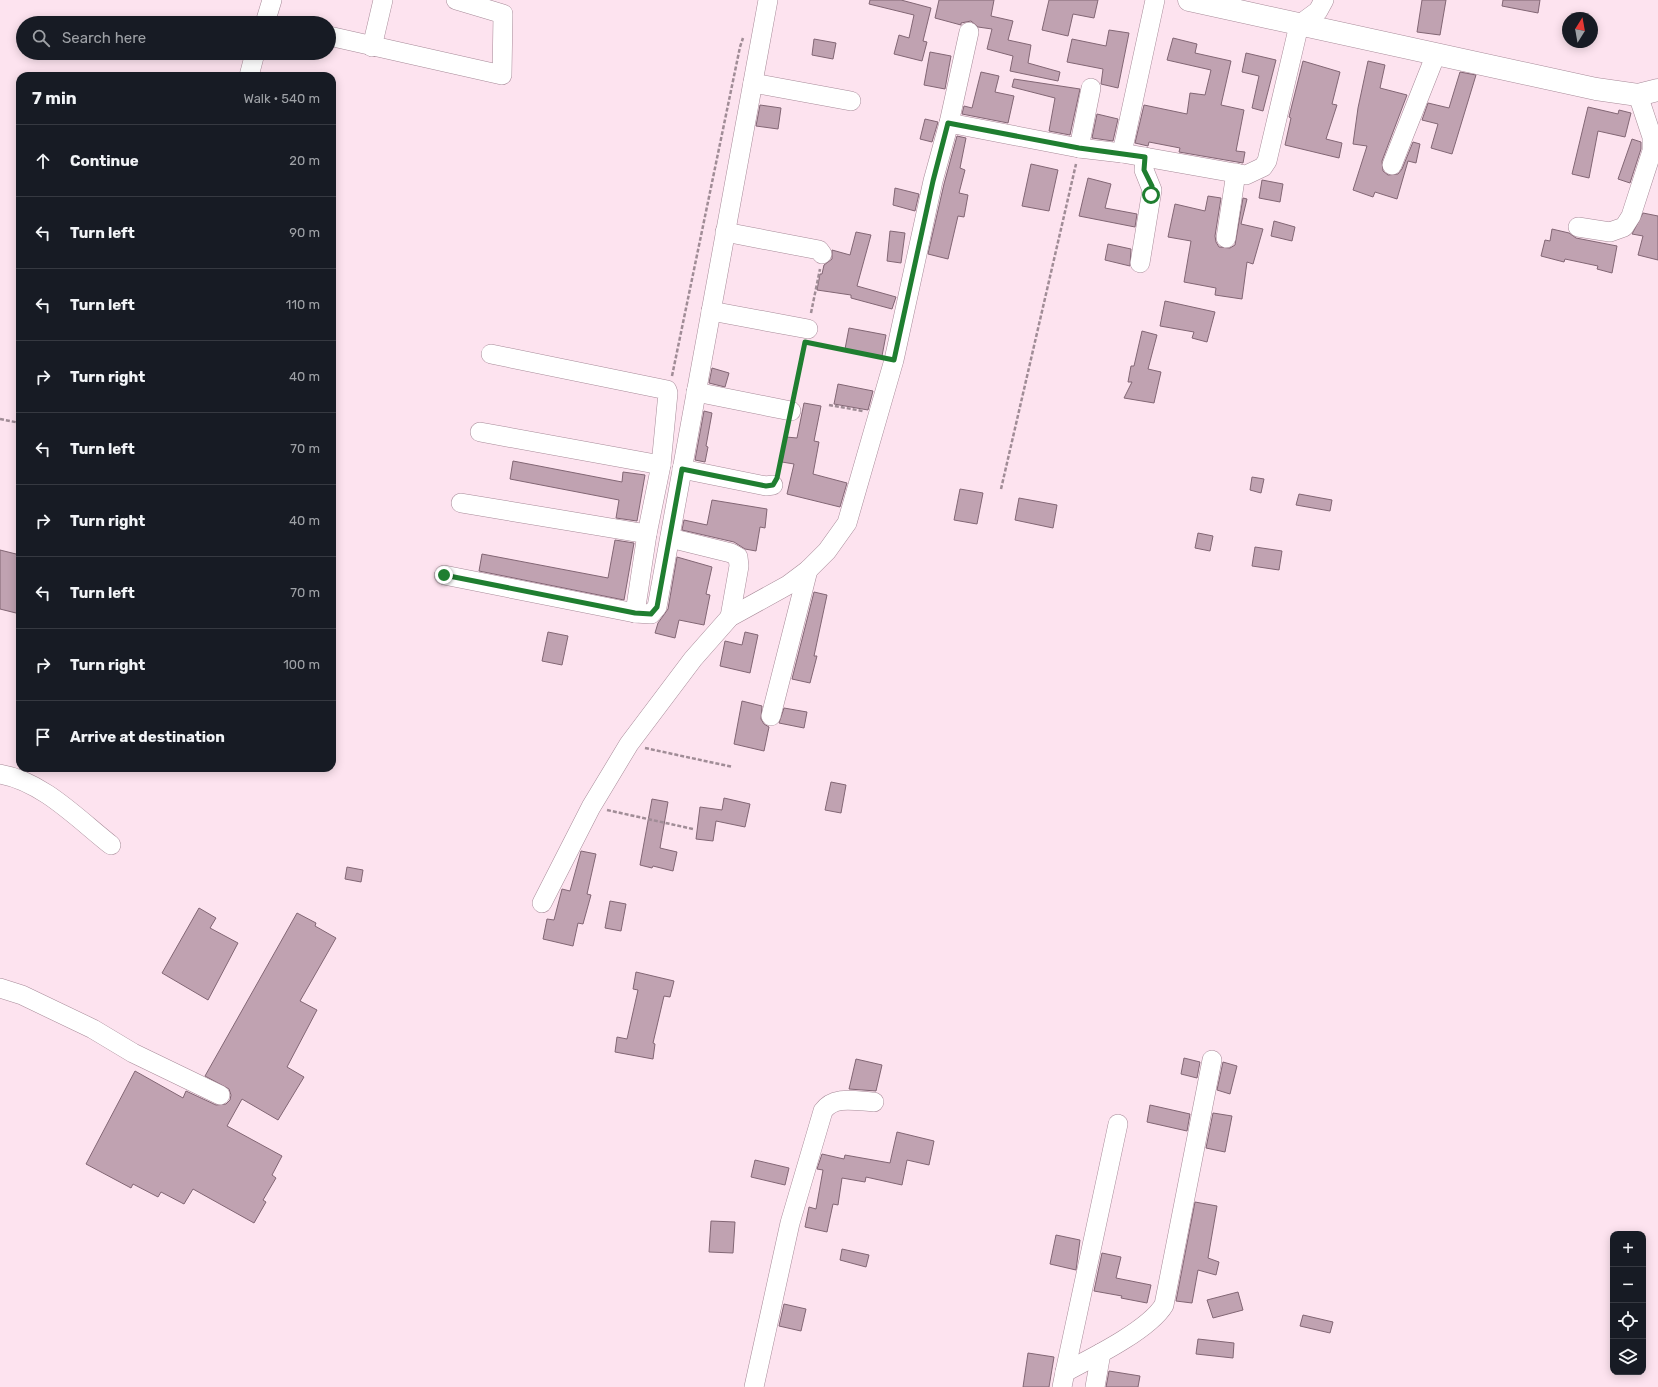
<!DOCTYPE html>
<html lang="en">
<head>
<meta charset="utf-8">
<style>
  body { margin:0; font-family:Rubik,sans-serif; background:#20242c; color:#f1f3f6 }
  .controls { position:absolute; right:12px; bottom:12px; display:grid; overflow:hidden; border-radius:8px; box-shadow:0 2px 10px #0003 }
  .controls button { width:36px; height:36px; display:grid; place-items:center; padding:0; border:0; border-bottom:1px solid #363941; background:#171b24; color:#f1f3f6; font:20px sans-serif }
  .compass { position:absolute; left:1562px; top:12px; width:36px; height:36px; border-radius:50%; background:#171b24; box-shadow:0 2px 10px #0003; rotate:11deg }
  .stop { position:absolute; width:12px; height:12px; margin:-9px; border:3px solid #1f7e30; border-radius:50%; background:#fff }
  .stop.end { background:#1f7e30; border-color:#fff; box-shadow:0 1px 4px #0008 }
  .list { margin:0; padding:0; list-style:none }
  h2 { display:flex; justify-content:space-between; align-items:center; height:52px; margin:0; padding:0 16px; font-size:17px }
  h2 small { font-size:13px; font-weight:400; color:#9ea1a6 }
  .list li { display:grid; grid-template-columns:26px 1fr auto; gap:12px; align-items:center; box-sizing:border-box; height:72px; padding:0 16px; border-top:1px solid #363941 }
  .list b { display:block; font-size:15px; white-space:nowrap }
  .list em { font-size:13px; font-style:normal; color:#9ea1a6 }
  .icon { flex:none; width:22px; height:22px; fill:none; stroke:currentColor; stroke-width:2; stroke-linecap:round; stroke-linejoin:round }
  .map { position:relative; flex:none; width:1658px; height:1387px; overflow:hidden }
  .search { position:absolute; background:#171b24; box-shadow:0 2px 10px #0003; left:16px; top:16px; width:320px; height:44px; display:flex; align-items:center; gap:10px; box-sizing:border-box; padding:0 14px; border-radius:22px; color:#9ea1a6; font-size:15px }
  .panel { position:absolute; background:#171b24; box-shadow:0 2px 10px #0003; left:16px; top:72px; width:320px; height:700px; border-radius:12px }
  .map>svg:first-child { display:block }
</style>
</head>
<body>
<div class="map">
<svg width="1658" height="1387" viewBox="0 0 1658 1387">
  <rect width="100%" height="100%" fill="#fde3ef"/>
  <g fill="#c0a2b1" stroke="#826674">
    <polygon points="870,0 901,0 931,8 923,41 927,42 922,61 894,54 899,35 909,38 914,15 869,4"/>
    <polygon points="939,0 994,0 991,16 1013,21 1008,40 1031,45 1028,63 1060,72 1058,81 1010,71 1013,56 987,49 992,29 978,27 971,21 961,23 961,25 935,18"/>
    <polygon points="1049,0 1098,0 1094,18 1073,14 1068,36 1042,30"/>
    <polygon points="1422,0 1446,0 1440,35 1417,32"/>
    <polygon points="1503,0 1540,0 1538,13 1502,6"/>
    <polygon points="1109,30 1129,33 1118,88 1101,84 1103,69 1067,62 1072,39 1106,46"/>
    <polygon points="1173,38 1197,44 1195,53 1231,61 1221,105 1244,110 1236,151 1245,152 1243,163 1179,152 1180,148 1149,142 1148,146 1135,143 1144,105 1187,114 1190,93 1205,95 1211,70 1167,60"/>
    <polygon points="814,39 836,43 833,59 812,55"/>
    <polygon points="930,52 951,56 945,89 924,85"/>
    <polygon points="1246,53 1276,60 1263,111 1252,108 1259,76 1242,72"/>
    <polygon points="1303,61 1340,72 1332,104 1337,105 1326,139 1342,143 1339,158 1285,145 1291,118 1289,117"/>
    <polygon points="1368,61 1385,65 1380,88 1407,95 1382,161 1383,171 1388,175 1398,174 1402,169 1413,142 1420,144 1416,163 1408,161 1397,199 1375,192 1373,197 1353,190 1367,146 1353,144 1358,108"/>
    <polygon points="981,72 999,76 995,92 1014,96 1008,123 962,114 964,106 972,108"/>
    <polygon points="1460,72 1476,75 1452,154 1431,148 1438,124 1422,120 1428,103 1449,108"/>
    <polygon points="1014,79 1080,89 1070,135 1049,131 1055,98 1012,87"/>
    <polygon points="760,105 781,108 778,129 756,126"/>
    <polygon points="1588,107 1618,114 1619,110 1631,113 1625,137 1598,131 1589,178 1572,174"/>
    <polygon points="1097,114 1118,119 1113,141 1092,138"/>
    <polygon points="925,119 938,122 932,142 920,139"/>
    <polygon points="957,136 966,138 960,168 965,170 959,193 968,195 964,217 958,216 948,259 928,254 944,184"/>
    <polygon points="1632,139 1641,142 1641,149 1630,183 1618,179"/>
    <polygon points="1031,164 1058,170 1049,211 1022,206"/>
    <polygon points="1088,178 1111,184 1105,208 1137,214 1135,227 1079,216"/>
    <polygon points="1262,180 1283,184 1280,202 1259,198"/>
    <polygon points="895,188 919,194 915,211 893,205"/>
    <polygon points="1208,196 1221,198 1215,236 1216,242 1219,247 1230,248 1235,245 1243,198 1247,199 1241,224 1263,229 1253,264 1247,262 1242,299 1215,295 1216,288 1184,282 1191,241 1168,237 1175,204 1205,211"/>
    <polygon points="1643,213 1658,216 1658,260 1638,255 1643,236 1632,234"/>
    <polygon points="1274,221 1295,227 1292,241 1271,236"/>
    <polygon points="1552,229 1569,233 1576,238 1617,246 1612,273 1597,269 1598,266 1565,259 1564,262 1541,256 1545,240 1550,241"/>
    <polygon points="890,231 905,233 901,263 887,261"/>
    <polygon points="856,232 871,235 857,286 896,297 892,309 851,298 851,295 817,290 820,274 822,274 824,265 832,259 832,250 850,255"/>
    <polygon points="1108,244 1131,249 1130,266 1105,260"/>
    <polygon points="1165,301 1215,312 1207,342 1192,338 1194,332 1160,326"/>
    <polygon points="849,328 886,335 882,356 845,349"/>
    <polygon points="1142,331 1157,335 1148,369 1161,372 1154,403 1124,398 1132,382 1128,382 1131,366 1134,366"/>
    <polygon points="712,368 729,373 725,387 709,383"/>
    <polygon points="838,384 873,391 868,410 834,404"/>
    <polygon points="804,403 821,406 814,441 819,442 813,474 847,483 840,507 787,494 794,464 782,462 786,437 797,438"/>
    <polygon points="704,411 712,413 706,446 708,447 705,462 695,460"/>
    <polygon points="513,461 622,482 623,472 645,475 637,521 616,518 619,500 510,479"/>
    <polygon points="1252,477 1264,479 1261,493 1250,490"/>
    <polygon points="960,489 983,493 977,524 954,520"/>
    <polygon points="1299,494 1332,500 1330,511 1296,505"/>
    <polygon points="1019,498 1057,505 1053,528 1015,520"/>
    <polygon points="712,500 767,509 765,528 760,527 756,551 745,549 734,542 682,530 684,520 707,525"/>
    <polygon points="1198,533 1213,536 1210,551 1195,548"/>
    <polygon points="615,540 634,543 624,600 479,571 482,554 608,578"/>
    <polygon points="1255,547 1282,551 1279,570 1252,566"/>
    <polygon points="0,550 20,555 20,614 0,609"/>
    <polygon points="677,557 712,567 706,594 710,595 704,625 679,620 675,638 655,633 658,623 668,609"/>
    <polygon points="814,592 827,595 814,656 817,656 810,683 792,679"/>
    <polygon points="548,632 568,636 562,665 542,661"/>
    <polygon points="745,632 758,635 750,673 720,666 725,641 742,645"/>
    <polygon points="742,701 762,706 761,719 764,724 769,727 764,751 734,744"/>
    <polygon points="784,708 807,712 804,728 779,723"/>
    <polygon points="831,782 846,785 841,813 825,810"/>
    <polygon points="724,798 750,804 745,827 716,821 713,841 696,839 700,807 722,810"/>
    <polygon points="652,799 668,802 660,848 677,852 673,871 653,866 652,868 640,865"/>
    <polygon points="581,851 596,854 587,894 591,895 583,924 578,923 573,946 543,939 547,919 554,920 562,889 570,891"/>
    <polygon points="347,867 363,870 361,882 345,879"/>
    <polygon points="610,901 626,904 621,931 605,928"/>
    <polygon points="199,908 216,918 210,928 238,943 208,1000 162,973"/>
    <polygon points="297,913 316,923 315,926 336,938 300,1001 317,1010 287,1067 304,1077 278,1120 242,1099 227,1126 282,1156 272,1175 276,1178 263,1200 266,1202 254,1223 193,1189 184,1204 161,1192 158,1197 133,1184 131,1188 86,1164 135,1071 183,1098 186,1091 216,1105 226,1104 230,1100 231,1095 229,1089 205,1076"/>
    <polygon points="636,972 674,981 670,997 664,996 653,1043 655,1044 653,1059 615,1052 617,1037 627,1039 638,990 633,989"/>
    <polygon points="1184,1058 1200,1062 1197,1078 1181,1074"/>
    <polygon points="856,1059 882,1065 876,1091 849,1089"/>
    <polygon points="1223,1062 1237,1066 1230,1094 1217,1090"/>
    <polygon points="1150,1105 1190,1114 1187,1131 1147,1122"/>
    <polygon points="1213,1113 1232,1116 1225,1152 1206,1148"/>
    <polygon points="897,1132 934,1141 929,1165 907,1160 902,1185 866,1177 865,1182 842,1178 838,1205 833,1204 827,1232 805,1227 809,1207 816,1209 823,1170 817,1169 822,1154 844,1159 845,1155 890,1163"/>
    <polygon points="755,1160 789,1168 785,1185 751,1177"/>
    <polygon points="1195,1202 1217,1206 1208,1258 1219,1262 1216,1275 1198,1270 1192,1303 1176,1301"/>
    <polygon points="711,1221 735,1222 733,1253 709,1252"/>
    <polygon points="1056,1235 1080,1240 1076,1270 1050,1264"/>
    <polygon points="842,1249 869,1255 866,1267 840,1260"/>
    <polygon points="1102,1253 1121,1257 1116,1278 1151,1285 1147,1303 1121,1298 1122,1296 1094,1291"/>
    <polygon points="1238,1292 1243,1310 1213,1318 1207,1300"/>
    <polygon points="784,1304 806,1309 801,1331 779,1326"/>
    <polygon points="1303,1315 1333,1322 1330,1333 1300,1326"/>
    <polygon points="1198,1339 1234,1343 1233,1358 1196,1354"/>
    <polygon points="1028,1353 1054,1357 1049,1387 1023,1387"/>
    <polygon points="1109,1371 1140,1376 1138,1387 1106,1387"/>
  </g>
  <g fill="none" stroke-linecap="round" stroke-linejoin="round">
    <defs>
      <g id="minor">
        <polyline points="265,23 272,0"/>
        <polyline points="329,36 502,75 503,14 456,0"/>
        <polyline points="372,47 383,0"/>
        <polyline points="249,76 255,53"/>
        <polyline points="753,83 851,101"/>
        <polyline points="949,123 1079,148 1122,153 1246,175 1263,167 1267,161 1299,25 1318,11 1324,0"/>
        <polyline points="1079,148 1091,88"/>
        <polyline points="1122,153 1155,0"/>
        <polyline points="1392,165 1436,54"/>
        <polyline points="1578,227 1610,232 1624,227 1631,216 1652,151 1652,137 1638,95"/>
        <polyline points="725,232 819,250 822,254"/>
        <polyline points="1226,238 1236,173"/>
        <polyline points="1140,263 1152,190 1144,170 1145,157"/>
        <polyline points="711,311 808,329"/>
        <polyline points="491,354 667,390 668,393 661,465 647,534 635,613"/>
        <polyline points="696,392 791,411"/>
        <polyline points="480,432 661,465"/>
        <polyline points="682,469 766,486 773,485"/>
        <polyline points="461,503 647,534"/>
        <polyline points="670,538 731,553 738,557 739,566 730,617"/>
        <polyline points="444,575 635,613 651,614 657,607 768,0"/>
        <polyline points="771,716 808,570"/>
        <path d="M0 774C42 781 78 819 111 845"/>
        <polyline points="542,903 591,807 629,744 693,659 730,617 788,585 808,570 827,551 847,523 894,360 933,181 949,123 969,32"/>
        <polyline points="0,988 22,995 93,1029 133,1053 220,1095"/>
        <polyline points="1065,1372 1118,1124"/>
        <path d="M754 1387 790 1223 823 1111C834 1095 856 1101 874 1102"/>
        <path d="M1062 1387 1065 1372C1092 1358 1149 1330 1164 1305L1212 1060"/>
        <polyline points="1095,1387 1101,1353"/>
      </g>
      <polyline id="major" points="1189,0 1596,89 1638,95 1658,90"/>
    </defs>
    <use href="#minor" stroke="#a78a98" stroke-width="20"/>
    <use href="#major" stroke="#a78a98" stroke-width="23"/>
    <g stroke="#a08c96" stroke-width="2.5" stroke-dasharray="4 2" stroke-linecap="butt">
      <polyline points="811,313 820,269"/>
      <polyline points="814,344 878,357"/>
      <polyline points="672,376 740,47 743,38"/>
      <polyline points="794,395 804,345"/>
      <polyline points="829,405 863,411"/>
      <polyline points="0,419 20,423"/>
      <polyline points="779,470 788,426"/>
      <polyline points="1001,489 1076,164"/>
      <polyline points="645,748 733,767"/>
      <polyline points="607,810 693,829"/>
    </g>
    <use href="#minor" stroke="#fff" stroke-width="19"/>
    <use href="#major" stroke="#fff" stroke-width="22"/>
  </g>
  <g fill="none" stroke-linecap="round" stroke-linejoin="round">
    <polyline stroke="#1f7e30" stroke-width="5" points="444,575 635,613 651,614 657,607 682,469 766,486 773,485 777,478 805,342 894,360 933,181 948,123 1079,148 1145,157 1144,170 1152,186 1151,195"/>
  </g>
</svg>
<div class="controls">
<button>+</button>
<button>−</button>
<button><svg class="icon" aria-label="locate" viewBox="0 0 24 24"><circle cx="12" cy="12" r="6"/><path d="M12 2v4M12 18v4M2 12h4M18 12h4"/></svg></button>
<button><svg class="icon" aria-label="layers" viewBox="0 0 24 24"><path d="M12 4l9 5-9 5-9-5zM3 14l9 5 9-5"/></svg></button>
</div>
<svg class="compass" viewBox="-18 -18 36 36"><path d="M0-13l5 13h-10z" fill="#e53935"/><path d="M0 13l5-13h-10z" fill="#9ea1a6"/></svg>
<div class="stop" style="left:1151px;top:195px"></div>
<div class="stop end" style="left:444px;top:575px"></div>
<div class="search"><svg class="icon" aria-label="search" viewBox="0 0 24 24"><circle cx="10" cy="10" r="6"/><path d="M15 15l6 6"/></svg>Search here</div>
<section class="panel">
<h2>7 min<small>Walk · 540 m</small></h2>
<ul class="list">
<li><svg class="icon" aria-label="ahead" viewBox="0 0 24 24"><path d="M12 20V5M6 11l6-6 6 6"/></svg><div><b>Continue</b></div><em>20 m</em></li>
<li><svg class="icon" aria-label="left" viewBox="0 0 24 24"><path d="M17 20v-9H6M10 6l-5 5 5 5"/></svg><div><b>Turn left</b></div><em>90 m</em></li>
<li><svg class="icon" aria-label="left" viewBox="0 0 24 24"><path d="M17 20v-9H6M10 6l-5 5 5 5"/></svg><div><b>Turn left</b></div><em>110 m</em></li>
<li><svg class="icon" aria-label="right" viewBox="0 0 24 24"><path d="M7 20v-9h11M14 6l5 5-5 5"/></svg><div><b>Turn right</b></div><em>40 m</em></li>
<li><svg class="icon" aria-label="left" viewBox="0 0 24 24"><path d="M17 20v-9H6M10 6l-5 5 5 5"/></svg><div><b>Turn left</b></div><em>70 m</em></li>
<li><svg class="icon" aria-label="right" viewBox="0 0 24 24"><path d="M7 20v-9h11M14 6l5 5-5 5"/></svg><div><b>Turn right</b></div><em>40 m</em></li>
<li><svg class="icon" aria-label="left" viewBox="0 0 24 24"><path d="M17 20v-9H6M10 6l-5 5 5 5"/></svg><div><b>Turn left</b></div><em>70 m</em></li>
<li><svg class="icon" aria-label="right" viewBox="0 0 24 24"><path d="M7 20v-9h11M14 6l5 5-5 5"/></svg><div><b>Turn right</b></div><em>100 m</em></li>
<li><svg class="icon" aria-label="arrive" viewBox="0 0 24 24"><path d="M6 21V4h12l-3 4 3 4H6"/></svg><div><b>Arrive at destination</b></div></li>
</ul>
</section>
</div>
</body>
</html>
